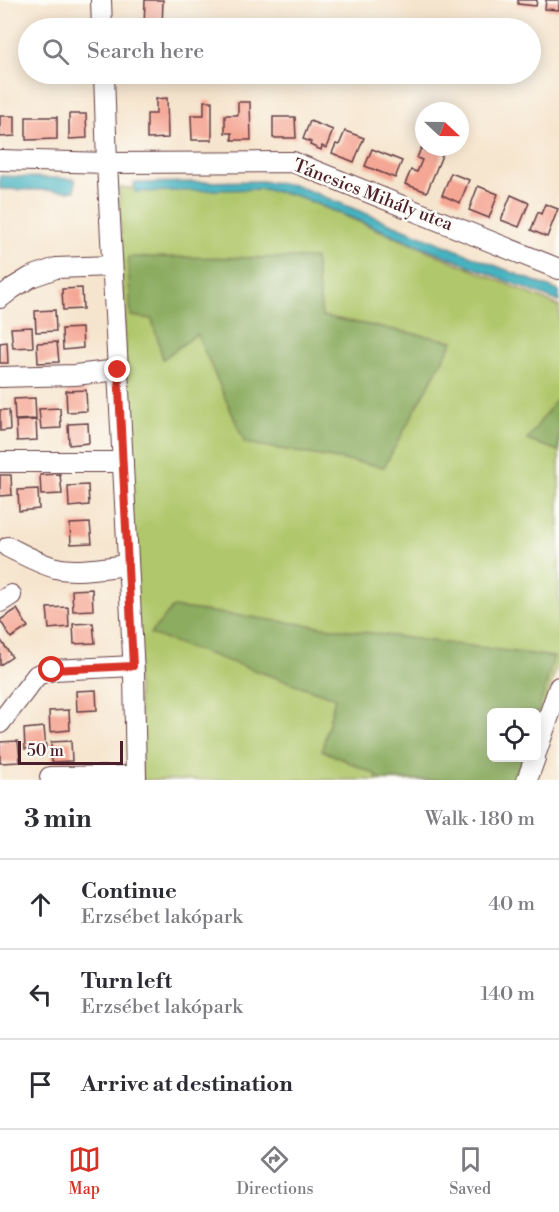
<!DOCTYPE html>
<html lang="en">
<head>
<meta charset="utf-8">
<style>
  body { margin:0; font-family:"Libre Bodoni",serif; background:#f7f7f7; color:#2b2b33 }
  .controls { position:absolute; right:18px; bottom:18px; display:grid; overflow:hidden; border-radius:9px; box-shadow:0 3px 15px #0003 }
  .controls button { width:54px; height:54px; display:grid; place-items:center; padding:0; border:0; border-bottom:2px solid #e1e1e2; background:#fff; color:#2b2b33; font:30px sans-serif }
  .compass { position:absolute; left:415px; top:102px; width:54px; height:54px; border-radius:50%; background:#fff; box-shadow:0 3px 15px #0003; rotate:112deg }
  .scale { position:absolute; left:18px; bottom:15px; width:105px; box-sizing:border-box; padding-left:6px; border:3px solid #4a1f2b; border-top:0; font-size:16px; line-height:21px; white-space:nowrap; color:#4a1f2b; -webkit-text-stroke:4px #fdfcf7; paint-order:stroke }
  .stop { position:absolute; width:18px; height:18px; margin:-14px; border:4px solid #d93025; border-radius:50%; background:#fff }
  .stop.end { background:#d93025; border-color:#fff; box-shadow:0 2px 6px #0008 }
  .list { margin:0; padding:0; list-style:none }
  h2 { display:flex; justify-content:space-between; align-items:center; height:78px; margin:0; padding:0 24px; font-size:26px }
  h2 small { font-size:20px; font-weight:400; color:#7c7c81 }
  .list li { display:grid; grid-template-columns:39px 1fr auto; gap:18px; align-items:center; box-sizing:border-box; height:90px; padding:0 24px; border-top:2px solid #e1e1e2 }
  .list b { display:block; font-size:22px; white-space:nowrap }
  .list p { margin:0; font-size:20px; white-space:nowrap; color:#7c7c81 }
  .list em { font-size:20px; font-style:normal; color:#7c7c81 }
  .icon { flex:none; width:33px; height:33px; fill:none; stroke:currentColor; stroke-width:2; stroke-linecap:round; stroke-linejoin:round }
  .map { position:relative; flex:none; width:559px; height:780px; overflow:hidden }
  .search { position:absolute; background:#fff; box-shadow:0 3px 15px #0003; left:18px; right:18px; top:18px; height:66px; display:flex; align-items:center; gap:15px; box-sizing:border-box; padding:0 21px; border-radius:33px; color:#7c7c81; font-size:22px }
  .sheet { height:348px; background:#fff }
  nav { display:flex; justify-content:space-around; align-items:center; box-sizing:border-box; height:84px; border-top:2px solid #e1e1e2; background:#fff; font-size:16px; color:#7c7c81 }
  nav a { display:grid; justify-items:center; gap:3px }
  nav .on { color:#d93025 }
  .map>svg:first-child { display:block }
</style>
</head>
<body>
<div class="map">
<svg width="559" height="780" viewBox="0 0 559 780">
  <rect width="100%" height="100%" fill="#fdfcf7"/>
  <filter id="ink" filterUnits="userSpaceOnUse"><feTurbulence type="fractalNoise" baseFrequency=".0167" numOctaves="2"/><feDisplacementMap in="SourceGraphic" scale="12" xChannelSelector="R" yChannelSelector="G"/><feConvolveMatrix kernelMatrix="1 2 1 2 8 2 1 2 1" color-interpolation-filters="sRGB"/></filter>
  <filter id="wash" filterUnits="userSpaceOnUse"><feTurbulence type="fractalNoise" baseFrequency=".008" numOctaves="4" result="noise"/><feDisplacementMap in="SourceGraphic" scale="24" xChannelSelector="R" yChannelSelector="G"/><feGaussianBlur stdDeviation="1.35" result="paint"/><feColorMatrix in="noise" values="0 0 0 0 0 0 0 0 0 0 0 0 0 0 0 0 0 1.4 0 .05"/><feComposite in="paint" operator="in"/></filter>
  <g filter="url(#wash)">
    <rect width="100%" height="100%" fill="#f6e5ce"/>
    <polygon fill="#b0c76c" stroke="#7d734c" stroke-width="1.5" points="119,188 261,189 295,195 559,306 559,658 537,730 536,712 492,712 492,758 528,758 521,780 141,780"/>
    <g fill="#8cac60" stroke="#6b6646" stroke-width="1.5">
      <polygon points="128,257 315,258 322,316 453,341 384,467 245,443 197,334 163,359 152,319 131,316"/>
      <polygon points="559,395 559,451 527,440"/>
      <polygon points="173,607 554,657 537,716 536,712 492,712 492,758 524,758 517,780 377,780 377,775 322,750 335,698 150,634"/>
    </g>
    <g fill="#44b2bf" stroke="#476875" stroke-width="1.5">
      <polygon points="0,176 75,179 75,191 0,189"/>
      <polygon points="261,181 295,185 559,291 559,302 295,195 261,189 135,192 134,183"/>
    </g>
    <g id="blocks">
      <g fill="#f5a795">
        <polygon points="145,0 163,0 162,28 144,28"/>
        <polygon points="518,0 537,0 536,6 518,4"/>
        <polygon points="546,0 559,0 559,10 545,9"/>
        <rect x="57" y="22" width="22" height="6"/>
        <polygon points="167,98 168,138 147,139 147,114 156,114 156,99"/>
        <polygon points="204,101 212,101 212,140 192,140 191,115 204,115"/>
        <polygon points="238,102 250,102 251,140 232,140 232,133 225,133 225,115 238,115"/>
        <polygon points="69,114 86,114 87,138 69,139"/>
        <polygon points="0,116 15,116 15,136 0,137"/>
        <polygon points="26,117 57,117 57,139 26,140"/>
        <polygon points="273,117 295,117 296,138 273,138"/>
        <polygon points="310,121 333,130 326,148 322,146 321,150 310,145 311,142 303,139"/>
        <polygon points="345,131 364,138 354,162 332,153 336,144 339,145"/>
        <polygon points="428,147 445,148 427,192 405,184 411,170 417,172 422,160 417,158 421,148 426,151"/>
        <polygon points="372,149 402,161 395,178 365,166"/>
        <polygon points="451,173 469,180 460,203 442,195"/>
        <polygon points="478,186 498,194 489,218 469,210"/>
        <polygon points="511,195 529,203 519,227 501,220"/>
        <polygon points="545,204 558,209 547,237 531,230 538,212 541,214"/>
        <polygon points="82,288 83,309 63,310 62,289"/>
        <polygon points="55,310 56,331 36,332 35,311"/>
        <polygon points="32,327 33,347 13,348 11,328"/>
        <polygon points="82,328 83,348 63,350 62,329"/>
        <polygon points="7,342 8,363 0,363 0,343"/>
        <polygon points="57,342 59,362 38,363 37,343"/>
        <polygon points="86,390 87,411 67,412 66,391"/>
        <polygon points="35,398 36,419 15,420 14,399"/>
        <polygon points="60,408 61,428 41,429 39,409"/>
        <polygon points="0,410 9,410 10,430 0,431"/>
        <polygon points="36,420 37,440 17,441 16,421"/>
        <polygon points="88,423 89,443 69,445 68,424"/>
        <polygon points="60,474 62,494 41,495 40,475"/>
        <polygon points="0,475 11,475 12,495 0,496"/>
        <polygon points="88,485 89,505 69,507 68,486"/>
        <polygon points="38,489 39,509 19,511 18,490"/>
        <polygon points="90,523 92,543 71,544 70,524"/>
        <polygon points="92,589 93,610 73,611 72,590"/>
        <polygon points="68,607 69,627 49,629 47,608"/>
        <polygon points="17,609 28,627 11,638 0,620"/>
        <polygon points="93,623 95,643 74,644 73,624"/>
        <polygon points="0,639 12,657 0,665"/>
        <polygon points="96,690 97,710 77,711 76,691"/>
        <polygon points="69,710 70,730 50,732 49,711"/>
        <polygon points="44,727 46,748 25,749 24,729"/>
        <polygon points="18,741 20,762 0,763 0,742"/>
        <polygon points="71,741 72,761 52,762 51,742"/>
      </g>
    </g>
  </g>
  <g filter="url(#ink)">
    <use href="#blocks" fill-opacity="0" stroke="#643d43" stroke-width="1.5"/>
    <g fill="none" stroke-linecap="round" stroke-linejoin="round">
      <defs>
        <g id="minor">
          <polyline points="101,0 102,28"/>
          <polyline points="104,74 107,163 134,674 136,780"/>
          <polyline points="0,160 107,163 293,162 559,269"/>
          <polyline points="0,298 13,288 31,277 56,268 112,266"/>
          <polyline points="0,377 75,375 118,370"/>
          <polyline points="0,462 123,462"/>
          <path d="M8 547C24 555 40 564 56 568 76 573 108 567 128 565"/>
          <polyline points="0,602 11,595"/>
          <polyline points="0,723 37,675 53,670 133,666"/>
          <polyline points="536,753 559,687"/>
          <polyline points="50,777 136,776"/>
          <polyline points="527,780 535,758"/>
        </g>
      </defs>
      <use href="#minor" stroke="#643d43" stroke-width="22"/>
      <use href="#minor" stroke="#fff" stroke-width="20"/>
    </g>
  </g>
  <g fill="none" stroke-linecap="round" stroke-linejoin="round" filter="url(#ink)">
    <polyline stroke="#d93025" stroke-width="8" points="52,670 133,666 118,370"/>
  </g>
  <g text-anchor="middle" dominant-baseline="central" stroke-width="5" stroke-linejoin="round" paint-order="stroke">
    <g font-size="18" fill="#4a1f2b" stroke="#fdfcf7">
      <text transform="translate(373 195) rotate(21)">Táncsics Mihály utca</text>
    </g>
  </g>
</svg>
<div class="controls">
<button><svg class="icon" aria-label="locate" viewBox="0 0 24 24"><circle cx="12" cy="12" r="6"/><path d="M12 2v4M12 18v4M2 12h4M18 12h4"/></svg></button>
</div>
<svg class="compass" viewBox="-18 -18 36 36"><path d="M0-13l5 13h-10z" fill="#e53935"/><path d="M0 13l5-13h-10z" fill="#7c7c81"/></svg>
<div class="scale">50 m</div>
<div class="stop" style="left:52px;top:670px"></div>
<div class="stop end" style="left:118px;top:370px"></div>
<div class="search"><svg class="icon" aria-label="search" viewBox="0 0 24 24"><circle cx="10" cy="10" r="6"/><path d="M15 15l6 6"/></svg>Search here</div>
</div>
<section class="sheet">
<h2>3 min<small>Walk · 180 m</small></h2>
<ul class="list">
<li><svg class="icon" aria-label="ahead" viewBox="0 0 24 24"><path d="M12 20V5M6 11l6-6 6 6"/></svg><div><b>Continue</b><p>Erzsébet lakópark</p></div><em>40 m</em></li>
<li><svg class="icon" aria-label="left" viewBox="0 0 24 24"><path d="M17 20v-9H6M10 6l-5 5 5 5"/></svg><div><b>Turn left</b><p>Erzsébet lakópark</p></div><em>140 m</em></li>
<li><svg class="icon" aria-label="arrive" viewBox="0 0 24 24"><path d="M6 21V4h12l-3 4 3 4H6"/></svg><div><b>Arrive at destination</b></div></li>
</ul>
</section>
<nav>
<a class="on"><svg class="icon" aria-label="map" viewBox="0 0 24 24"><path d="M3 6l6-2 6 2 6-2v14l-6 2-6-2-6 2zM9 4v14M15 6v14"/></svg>Map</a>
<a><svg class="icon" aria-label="directions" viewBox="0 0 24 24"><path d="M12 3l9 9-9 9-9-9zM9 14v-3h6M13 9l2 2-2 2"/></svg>Directions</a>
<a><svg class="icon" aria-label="saved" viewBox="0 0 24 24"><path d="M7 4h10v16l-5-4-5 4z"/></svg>Saved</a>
</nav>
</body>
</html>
